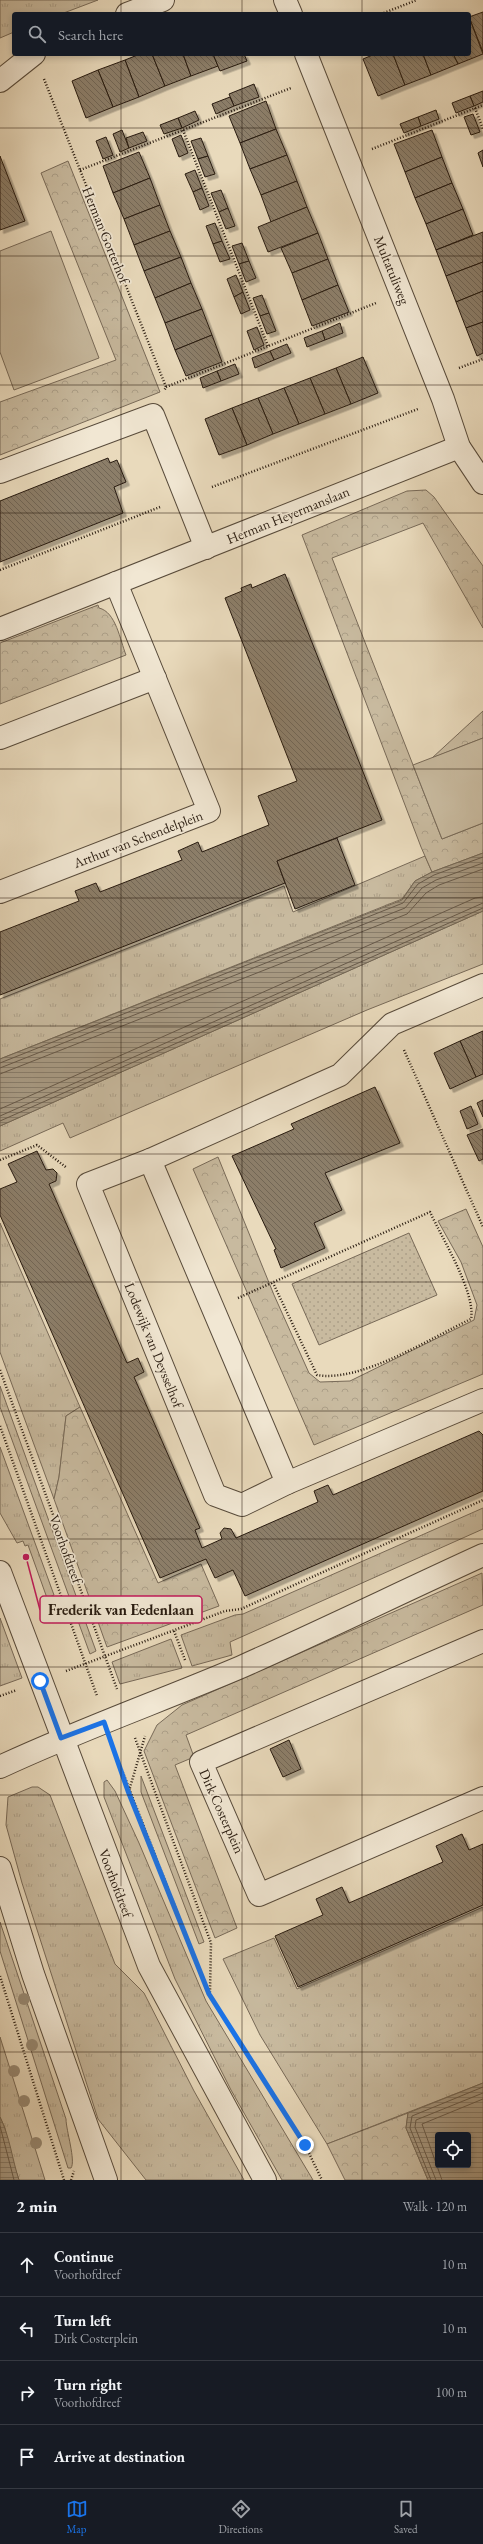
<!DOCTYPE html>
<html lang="en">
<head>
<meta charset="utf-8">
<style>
  body { margin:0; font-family:"EB Garamond",serif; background:#242831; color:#f1f3f6 }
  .controls { position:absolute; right:12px; bottom:12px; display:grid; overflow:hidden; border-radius:4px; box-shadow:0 2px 6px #0003 }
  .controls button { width:36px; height:36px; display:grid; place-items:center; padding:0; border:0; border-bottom:1px solid #363941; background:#171b24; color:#f1f3f6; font:20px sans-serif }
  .stop { position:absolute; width:12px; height:12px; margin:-9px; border:3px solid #1a73e8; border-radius:50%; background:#fff }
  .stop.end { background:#1a73e8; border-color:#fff; box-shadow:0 1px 4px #0008 }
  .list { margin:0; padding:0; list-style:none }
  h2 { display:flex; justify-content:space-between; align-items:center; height:52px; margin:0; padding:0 16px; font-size:17px }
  h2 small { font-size:13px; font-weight:400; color:#9ea1a6 }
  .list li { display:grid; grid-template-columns:26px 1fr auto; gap:12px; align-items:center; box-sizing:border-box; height:64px; padding:0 16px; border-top:1px solid #363941 }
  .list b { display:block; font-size:15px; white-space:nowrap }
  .list p { margin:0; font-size:13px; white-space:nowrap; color:#9ea1a6 }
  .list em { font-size:13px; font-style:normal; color:#9ea1a6 }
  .icon { flex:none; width:22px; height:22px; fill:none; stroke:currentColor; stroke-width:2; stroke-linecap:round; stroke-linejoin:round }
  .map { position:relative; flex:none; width:483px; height:2180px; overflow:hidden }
  .search { position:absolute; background:#171b24; box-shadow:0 2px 6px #0003; left:12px; right:12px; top:12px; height:44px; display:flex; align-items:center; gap:10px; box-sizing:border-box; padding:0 14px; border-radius:4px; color:#9ea1a6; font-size:15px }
  .sheet { height:308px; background:#171b24 }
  nav { display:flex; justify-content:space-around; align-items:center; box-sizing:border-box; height:56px; border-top:1px solid #363941; background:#171b24; font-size:11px; color:#9ea1a6 }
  nav a { display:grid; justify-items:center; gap:2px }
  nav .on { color:#1a73e8 }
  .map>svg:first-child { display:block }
</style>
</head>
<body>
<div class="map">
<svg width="483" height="2180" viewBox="0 0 483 2180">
  <defs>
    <pattern id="grass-tufts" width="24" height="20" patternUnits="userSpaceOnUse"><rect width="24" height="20" fill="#c8ba9f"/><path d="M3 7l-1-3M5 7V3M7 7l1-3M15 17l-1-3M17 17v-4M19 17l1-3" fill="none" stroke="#ac9f88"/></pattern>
    <pattern id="forest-crowns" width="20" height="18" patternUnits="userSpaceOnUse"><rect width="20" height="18" fill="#c8ba9f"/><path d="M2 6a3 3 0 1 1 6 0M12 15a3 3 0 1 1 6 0" fill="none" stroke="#ac9f88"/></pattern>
    <pattern id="park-dots" width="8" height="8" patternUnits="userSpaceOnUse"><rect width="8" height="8" fill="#c8ba9f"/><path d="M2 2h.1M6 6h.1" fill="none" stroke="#ac9f88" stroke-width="1.8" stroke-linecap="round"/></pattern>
    <pattern id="water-rules" width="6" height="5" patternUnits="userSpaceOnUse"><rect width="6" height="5" fill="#a79982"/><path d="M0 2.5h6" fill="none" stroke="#887c69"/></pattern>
    <pattern id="building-back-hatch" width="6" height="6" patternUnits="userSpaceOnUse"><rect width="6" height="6" fill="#8c7e69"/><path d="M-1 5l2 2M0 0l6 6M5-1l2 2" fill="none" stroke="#726655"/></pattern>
    <filter id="shadow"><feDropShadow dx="3.5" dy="3.5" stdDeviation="0" flood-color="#0004"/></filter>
  </defs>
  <rect width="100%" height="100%" fill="#e9dabc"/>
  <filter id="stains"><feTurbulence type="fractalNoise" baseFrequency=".005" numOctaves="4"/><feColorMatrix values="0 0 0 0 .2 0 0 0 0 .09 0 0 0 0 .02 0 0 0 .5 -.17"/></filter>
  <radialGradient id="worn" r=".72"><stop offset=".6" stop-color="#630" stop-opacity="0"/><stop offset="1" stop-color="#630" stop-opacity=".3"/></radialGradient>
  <g fill="url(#grass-tufts)" stroke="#786a58">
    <polygon points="0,0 98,0 61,14 14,14 14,32 0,38"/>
    <polygon points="425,856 432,872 415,881 402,899 0,1059 0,999 284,886 293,912"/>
    <polygon points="483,911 483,964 367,1010 70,1138 63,1123 0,1151 0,1126"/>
    <polygon points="0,1223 80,1407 66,1416 59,1477 54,1499 0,1352"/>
    <polygon points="0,1386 96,1651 90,1654 0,1407"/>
    <polygon points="0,1447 54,1595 47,1598 28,1545 25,1546 23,1541 17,1543 0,1513"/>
    <polygon points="483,1508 483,1529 230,1642 232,1655 192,1666 181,1635 235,1615 243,1614"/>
    <polygon points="0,1618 22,1678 0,1686"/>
    <polygon points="171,1639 182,1668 120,1684 112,1662"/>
    <polygon points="141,1776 204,1942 199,1944 141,1792"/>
    <polygon points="107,1780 115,1791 139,1843 206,2001 313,2180 282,2180 231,2090 175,1979 104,1797 104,1782"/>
    <polygon points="32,1787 38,1787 50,1795 115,1964 144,1993 194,2091 244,2180 146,2180 98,2119 22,1883 6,1825 8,1797"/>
    <polygon points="483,1907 483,2083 327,2144 260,2035 223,1959 274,1938 297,1989"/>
    <path d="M0 1922 66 2119C66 2130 76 2161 71 2168H68L0 1951Z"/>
    <polygon points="0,2037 45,2180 19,2180 9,2151 5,2128 0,2117"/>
  </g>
  <g fill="url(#forest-crowns)" stroke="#786a58">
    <polygon points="68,161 160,392 0,455 0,402 116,360 41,173"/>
    <polygon points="426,490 434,497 483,566 483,628 423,523 332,558 442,839 483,823 483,853 432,872 421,847 302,535 407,491"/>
    <path d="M98 605 99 608C116 612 120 640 126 655L0 704V643Z"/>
    <polygon points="483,711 483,738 432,758"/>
    <polygon points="218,1157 274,1295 309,1373 320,1382 350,1381 474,1320 477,1305 461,1262 438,1221 466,1209 483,1247 483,1374 314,1445 193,1169"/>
    <polygon points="80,1407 158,1583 201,1564 219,1606 107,1647 54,1499 59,1477 66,1416"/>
    <polygon points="482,1573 483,1605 186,1735 194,1757 175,1765 237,1928 215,1938 144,1751 157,1725 182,1705"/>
    <polygon points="408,2113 406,2128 428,2180 345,2180 327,2144"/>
  </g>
  <polygon fill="url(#park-dots)" stroke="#786a58" points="409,1233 437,1295 319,1345 292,1284"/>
  <g fill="#c8ba9f" stroke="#786a58">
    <polygon points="51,231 99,358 14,390 0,352 0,251"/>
    <polygon points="483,738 483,823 442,839 413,765"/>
  </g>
  <g fill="url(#water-rules)" stroke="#746754" fill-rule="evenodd">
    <polygon points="483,853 483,911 0,1126 0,1059 402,900 415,881 432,872"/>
    <path d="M483 2083V2180H428L406 2128 408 2113ZM438 2135H468V2165H438Z"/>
    <path d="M0 2117C10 2137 12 2159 19 2180H0Z"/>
  </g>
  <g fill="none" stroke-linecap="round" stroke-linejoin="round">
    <g stroke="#685a49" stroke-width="1">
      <polyline points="0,1063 403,903 418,884 434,875 483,857"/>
      <polyline points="0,1068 405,908 422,888 436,880 483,863"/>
      <polyline points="0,1074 407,914 426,893 439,885 483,869"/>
      <polyline points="0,1109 475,898 483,897"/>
      <polyline points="0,1116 483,903"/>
      <polyline points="0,1121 483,908"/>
      <polyline points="0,2126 14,2180"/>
      <polyline points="431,2180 410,2128 412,2116 483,2087"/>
      <polyline points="436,2180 415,2127 416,2120 483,2093"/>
      <polyline points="442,2180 422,2124 483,2099"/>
    </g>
  </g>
  <g fill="url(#building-back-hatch)" stroke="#281b10" filter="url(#shadow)">
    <polygon points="483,12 483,52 469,17"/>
    <polygon points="469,17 483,54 458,64 453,54 469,54"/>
    <polygon points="140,54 152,54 165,86 139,97 125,60"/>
    <polygon points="152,54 183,54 191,76 165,86"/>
    <polygon points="183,54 213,54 218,66 191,76"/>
    <polygon points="213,54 244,54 247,61 220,71"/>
    <polygon points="375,54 393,54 405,85 378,96 363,59"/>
    <polygon points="393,54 423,54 431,75 405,85"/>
    <polygon points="423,54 453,54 458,64 431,75"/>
    <polygon points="125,60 139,97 113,107 98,70"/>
    <polygon points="98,70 113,107 86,118 72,81"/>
    <polygon points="254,84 259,97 234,106 229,94"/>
    <polygon points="483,91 483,102 474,106 470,96"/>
    <polygon points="470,96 474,106 456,113 452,103"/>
    <polygon points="230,97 234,106 216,114 212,104"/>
    <polygon points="266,101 276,129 240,143 229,116"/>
    <polygon points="436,110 439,119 421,126 418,117"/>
    <polygon points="195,111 199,120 182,128 178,118"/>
    <polygon points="473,114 480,132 471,135 464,117"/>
    <polygon points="418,117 421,126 404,133 400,124"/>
    <polygon points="178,118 182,128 164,134 160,125"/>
    <polygon points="276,129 287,155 250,169 240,143"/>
    <polygon points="122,130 129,148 120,152 113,134"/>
    <polygon points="432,130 442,157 405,172 394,144"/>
    <polygon points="143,132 147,141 129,148 126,138"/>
    <polygon points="181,135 188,153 179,157 172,139"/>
    <polygon points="106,137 113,155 103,159 96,141"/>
    <polygon points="201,138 208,156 198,159 191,141"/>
    <polygon points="483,150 483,167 478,153"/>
    <polygon points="139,152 150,178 113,193 103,166"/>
    <polygon points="287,155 297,181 261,195 250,169"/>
    <polygon points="0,156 25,221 0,230"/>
    <polygon points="208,156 215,174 205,177 198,159"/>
    <polygon points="442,157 452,183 415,198 405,172"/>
    <polygon points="195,170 202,188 193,192 185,174"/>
    <polygon points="150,178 160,205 124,219 113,193"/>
    <polygon points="297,181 307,207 271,222 261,195"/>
    <polygon points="452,183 463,209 426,224 415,198"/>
    <polygon points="202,188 209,206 200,210 193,192"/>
    <polygon points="221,190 228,208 219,212 211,193"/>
    <polygon points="160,205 170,231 134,245 124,219"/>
    <polygon points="307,207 318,233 268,252 258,227"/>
    <polygon points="228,208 235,226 226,229 219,212"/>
    <polygon points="463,209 473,235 436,250 426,224"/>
    <polygon points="215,223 222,241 213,244 206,226"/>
    <polygon points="170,231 181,257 144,271 134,245"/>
    <polygon points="483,232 483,262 446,276 436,250"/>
    <polygon points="318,233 328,259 292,273 281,248"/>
    <polygon points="222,241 230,259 220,262 213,244"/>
    <polygon points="242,243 249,261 239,264 232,246"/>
    <polygon points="181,257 191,283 155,298 144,271"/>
    <polygon points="328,259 338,285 302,300 292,273"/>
    <polygon points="249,261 256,278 246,282 239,264"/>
    <polygon points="483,262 483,291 456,302 446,276"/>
    <polygon points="236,275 243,292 234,297 227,279"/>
    <polygon points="191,283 202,309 165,323 155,298"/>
    <polygon points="338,285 349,312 312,326 302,300"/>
    <polygon points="483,291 483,322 466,328 456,302"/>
    <polygon points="243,292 250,310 241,314 234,297"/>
    <polygon points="262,295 269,313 260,316 253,298"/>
    <polygon points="202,309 212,335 175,350 165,323"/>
    <polygon points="269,313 276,331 267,334 260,316"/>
    <polygon points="483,322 483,353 477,356 466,328"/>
    <polygon points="340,323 343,333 325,340 322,331"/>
    <polygon points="257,327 264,345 254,350 247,331"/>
    <polygon points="322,331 325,340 307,347 304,338"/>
    <polygon points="212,335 222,362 186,376 175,350"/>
    <polygon points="287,344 291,353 274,360 270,351"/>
    <polygon points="270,351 274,360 255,368 252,358"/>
    <polygon points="363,357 378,393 351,404 336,368"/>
    <polygon points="235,364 239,374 221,381 217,371"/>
    <polygon points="336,368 351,404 325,414 310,378"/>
    <polygon points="217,371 221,381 203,388 200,378"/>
    <polygon points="310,378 325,414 299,424 284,388"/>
    <polygon points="284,388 299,424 273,434 258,398"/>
    <polygon points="258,398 273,434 247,445 232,408"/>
    <polygon points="232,408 247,445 219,455 205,419"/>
    <polygon points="108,458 110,463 117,460 126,482 114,487 123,513 0,562 0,501"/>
    <polygon points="285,574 382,820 277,861 285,883 0,995 0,932 79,901 75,891 96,883 100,892 182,860 178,851 198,842 202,852 269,825 258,796 297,781 225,598 242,591 241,588 251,584 252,588"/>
    <polygon points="337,838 355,885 295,909 277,861"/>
    <polygon points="483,1031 483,1074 476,1077 460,1041"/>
    <polygon points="460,1041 476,1077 450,1089 434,1053"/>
    <polygon points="375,1087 400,1143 325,1173 342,1210 314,1223 325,1248 281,1268 274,1250 276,1249 232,1156 294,1129 291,1124"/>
    <polygon points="483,1100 483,1117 477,1103"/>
    <polygon points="471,1106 478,1124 467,1129 460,1111"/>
    <polygon points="483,1129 483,1159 479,1161 467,1135"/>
    <polygon points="37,1151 46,1170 53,1169 57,1173 56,1181 49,1184 127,1363 138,1358 144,1372 134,1377 200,1528 195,1530 202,1548 222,1539 220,1533 224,1528 231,1529 236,1538 318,1502 314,1491 328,1485 333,1495 479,1431 483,1435 483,1491 245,1596 233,1570 215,1578 206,1559 160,1578 0,1215 0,1189 17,1182 8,1164"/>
    <polygon points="289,1740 301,1769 283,1777 270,1749"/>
    <polygon points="462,1834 469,1850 483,1844 483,1905 298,1987 275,1936 323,1915 316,1899 342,1887 349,1903 443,1862 436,1846"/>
  </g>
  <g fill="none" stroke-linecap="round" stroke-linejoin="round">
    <defs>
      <g id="minor">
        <polyline points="285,0 291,14"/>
        <polyline points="127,14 163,0"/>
        <polyline points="306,54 443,399 459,447 483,483"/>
        <polyline points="0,81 34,54"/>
        <polyline points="0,472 153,415 206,548"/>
        <polyline points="0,629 459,447"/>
        <polyline points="0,738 155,678"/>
        <polyline points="0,892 209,811 116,583"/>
        <polyline points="483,985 392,1024 340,1075 150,1160 88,1184 215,1495 242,1505 287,1483 483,1400"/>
        <polyline points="150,1160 287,1483"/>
        <polyline points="0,1572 149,1966 265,2180"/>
        <polyline points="483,1641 201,1762 259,1895 483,1798"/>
        <path d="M0 1767C79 1730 161 1701 241 1667 322 1631 402 1592 483 1555"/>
        <polyline points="0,1868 33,1974 106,2180"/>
      </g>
    </defs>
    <use href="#minor" stroke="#584b3b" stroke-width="24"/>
    <g stroke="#281b10" stroke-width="2.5" stroke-dasharray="1 2" stroke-linecap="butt">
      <polyline points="381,14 417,0"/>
      <polyline points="44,79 166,387 164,391"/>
      <polyline points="475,108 483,129"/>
      <polyline points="183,130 268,346"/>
      <polyline points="372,149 483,105"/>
      <polyline points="80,170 291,88"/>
      <polyline points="459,368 483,359"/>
      <polyline points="166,387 376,303"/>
      <polyline points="212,487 418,409"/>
      <polyline points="0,570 160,507"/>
      <polyline points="404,1050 483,1227"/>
      <polyline points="0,1160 37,1145 67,1168"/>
      <path d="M238 1298 430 1212C442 1238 476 1293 471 1319 431 1338 360 1383 317 1375L273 1283"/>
      <polyline points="0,1370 117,1689"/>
      <polyline points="0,1426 97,1696"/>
      <polyline points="50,1607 64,1602"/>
      <polyline points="174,1631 185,1660"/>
      <polyline points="66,1671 225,1611 241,1609 483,1500"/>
      <polyline points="0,1696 17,1690"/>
      <polyline points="135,1738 211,1943 210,1992"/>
      <polyline points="113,1747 209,1994 305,2145 322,2180"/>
      <polyline points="129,1791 145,1736"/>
      <polyline points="0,1976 64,2180"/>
      <polyline points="71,2180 74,2171"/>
    </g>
    <use href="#minor" stroke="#f1e7d3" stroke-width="22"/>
  </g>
  <g fill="#998b75">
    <circle cx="24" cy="1999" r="6"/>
    <circle cx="32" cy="2045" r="6"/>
    <circle cx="14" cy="2071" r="6"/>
    <circle cx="24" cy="2101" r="6"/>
    <circle cx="36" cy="2143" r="6"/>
  </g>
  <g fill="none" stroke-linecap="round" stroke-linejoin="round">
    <polyline stroke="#1a73e8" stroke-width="5" points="40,1681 61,1738 104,1722 128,1791 209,1994 305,2145"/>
  </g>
  <path fill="none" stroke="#281b10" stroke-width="1" stroke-opacity="0.55" d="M121 0V14M242 0V14M362 0V14M121 54V2180M242 54V2180M362 54V2180M0 128H483M0 256H483M0 385H483M0 513H483M0 641H483M0 769H483M0 898H483M0 1026H483M0 1154H483M0 1282H483M0 1411H483M0 1539H483M0 1667H483M0 1795H483M0 1924H483M0 2052H483"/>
  <g text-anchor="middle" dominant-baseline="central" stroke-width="3.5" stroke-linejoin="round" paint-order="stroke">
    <g font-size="14" fill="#281b10" stroke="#f1e7d3">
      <text transform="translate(106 235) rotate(68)">Herman Gorterhof</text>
      <text transform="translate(392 270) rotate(68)">Multatuliweg</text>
      <text transform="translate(288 515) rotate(-22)">Herman Heyermanslaan</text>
      <text transform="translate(138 839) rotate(-21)">Arthur van Schendelplein</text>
      <text transform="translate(154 1345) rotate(68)">Lodewijk van Deysselhof</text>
      <text transform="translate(66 1549) rotate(70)">Voorhofdreef</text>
      <text transform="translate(222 1811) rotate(66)">Dirk Costerplein</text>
      <text transform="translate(116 1883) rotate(69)">Voorhofdreef</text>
    </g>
  </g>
  <path fill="none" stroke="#c2185b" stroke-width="1.5" d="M26 1557L40 1610"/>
  <circle fill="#c2185b" stroke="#f1e7d3" stroke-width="1.5" cx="26" cy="1557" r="4"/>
  <rect fill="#f1e7d3" stroke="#c2185b" stroke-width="1.5" x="40" y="1596" width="162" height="27" rx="4"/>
  <g font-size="15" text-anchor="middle" font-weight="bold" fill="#281b10">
    <text x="121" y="1615">Frederik van Eedenlaan</text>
  </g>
  <rect width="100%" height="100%" filter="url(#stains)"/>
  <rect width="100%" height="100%" fill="url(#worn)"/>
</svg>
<div class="controls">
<button><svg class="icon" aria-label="locate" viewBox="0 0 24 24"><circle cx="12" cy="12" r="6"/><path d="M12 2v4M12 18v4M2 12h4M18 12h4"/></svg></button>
</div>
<div class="stop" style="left:40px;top:1681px"></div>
<div class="stop end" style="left:305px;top:2145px"></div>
<div class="search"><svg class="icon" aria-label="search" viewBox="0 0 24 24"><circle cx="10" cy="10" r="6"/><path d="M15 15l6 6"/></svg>Search here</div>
</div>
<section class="sheet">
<h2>2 min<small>Walk · 120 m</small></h2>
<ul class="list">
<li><svg class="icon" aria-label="ahead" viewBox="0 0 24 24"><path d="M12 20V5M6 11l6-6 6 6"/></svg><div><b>Continue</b><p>Voorhofdreef</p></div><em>10 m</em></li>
<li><svg class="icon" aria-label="left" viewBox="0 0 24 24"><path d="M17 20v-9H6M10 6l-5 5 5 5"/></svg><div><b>Turn left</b><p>Dirk Costerplein</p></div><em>10 m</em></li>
<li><svg class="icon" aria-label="right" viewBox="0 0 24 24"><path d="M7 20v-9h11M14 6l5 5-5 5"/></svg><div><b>Turn right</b><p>Voorhofdreef</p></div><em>100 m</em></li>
<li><svg class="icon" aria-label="arrive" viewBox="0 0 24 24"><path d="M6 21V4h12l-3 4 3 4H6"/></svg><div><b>Arrive at destination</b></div></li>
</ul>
</section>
<nav>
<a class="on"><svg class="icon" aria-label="map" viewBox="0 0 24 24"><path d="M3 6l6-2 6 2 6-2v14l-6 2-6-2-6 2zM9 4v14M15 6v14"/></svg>Map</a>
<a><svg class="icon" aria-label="directions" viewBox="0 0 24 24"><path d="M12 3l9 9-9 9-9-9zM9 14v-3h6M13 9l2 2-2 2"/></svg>Directions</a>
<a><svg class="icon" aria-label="saved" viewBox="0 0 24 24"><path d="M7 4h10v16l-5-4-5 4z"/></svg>Saved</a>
</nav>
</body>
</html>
